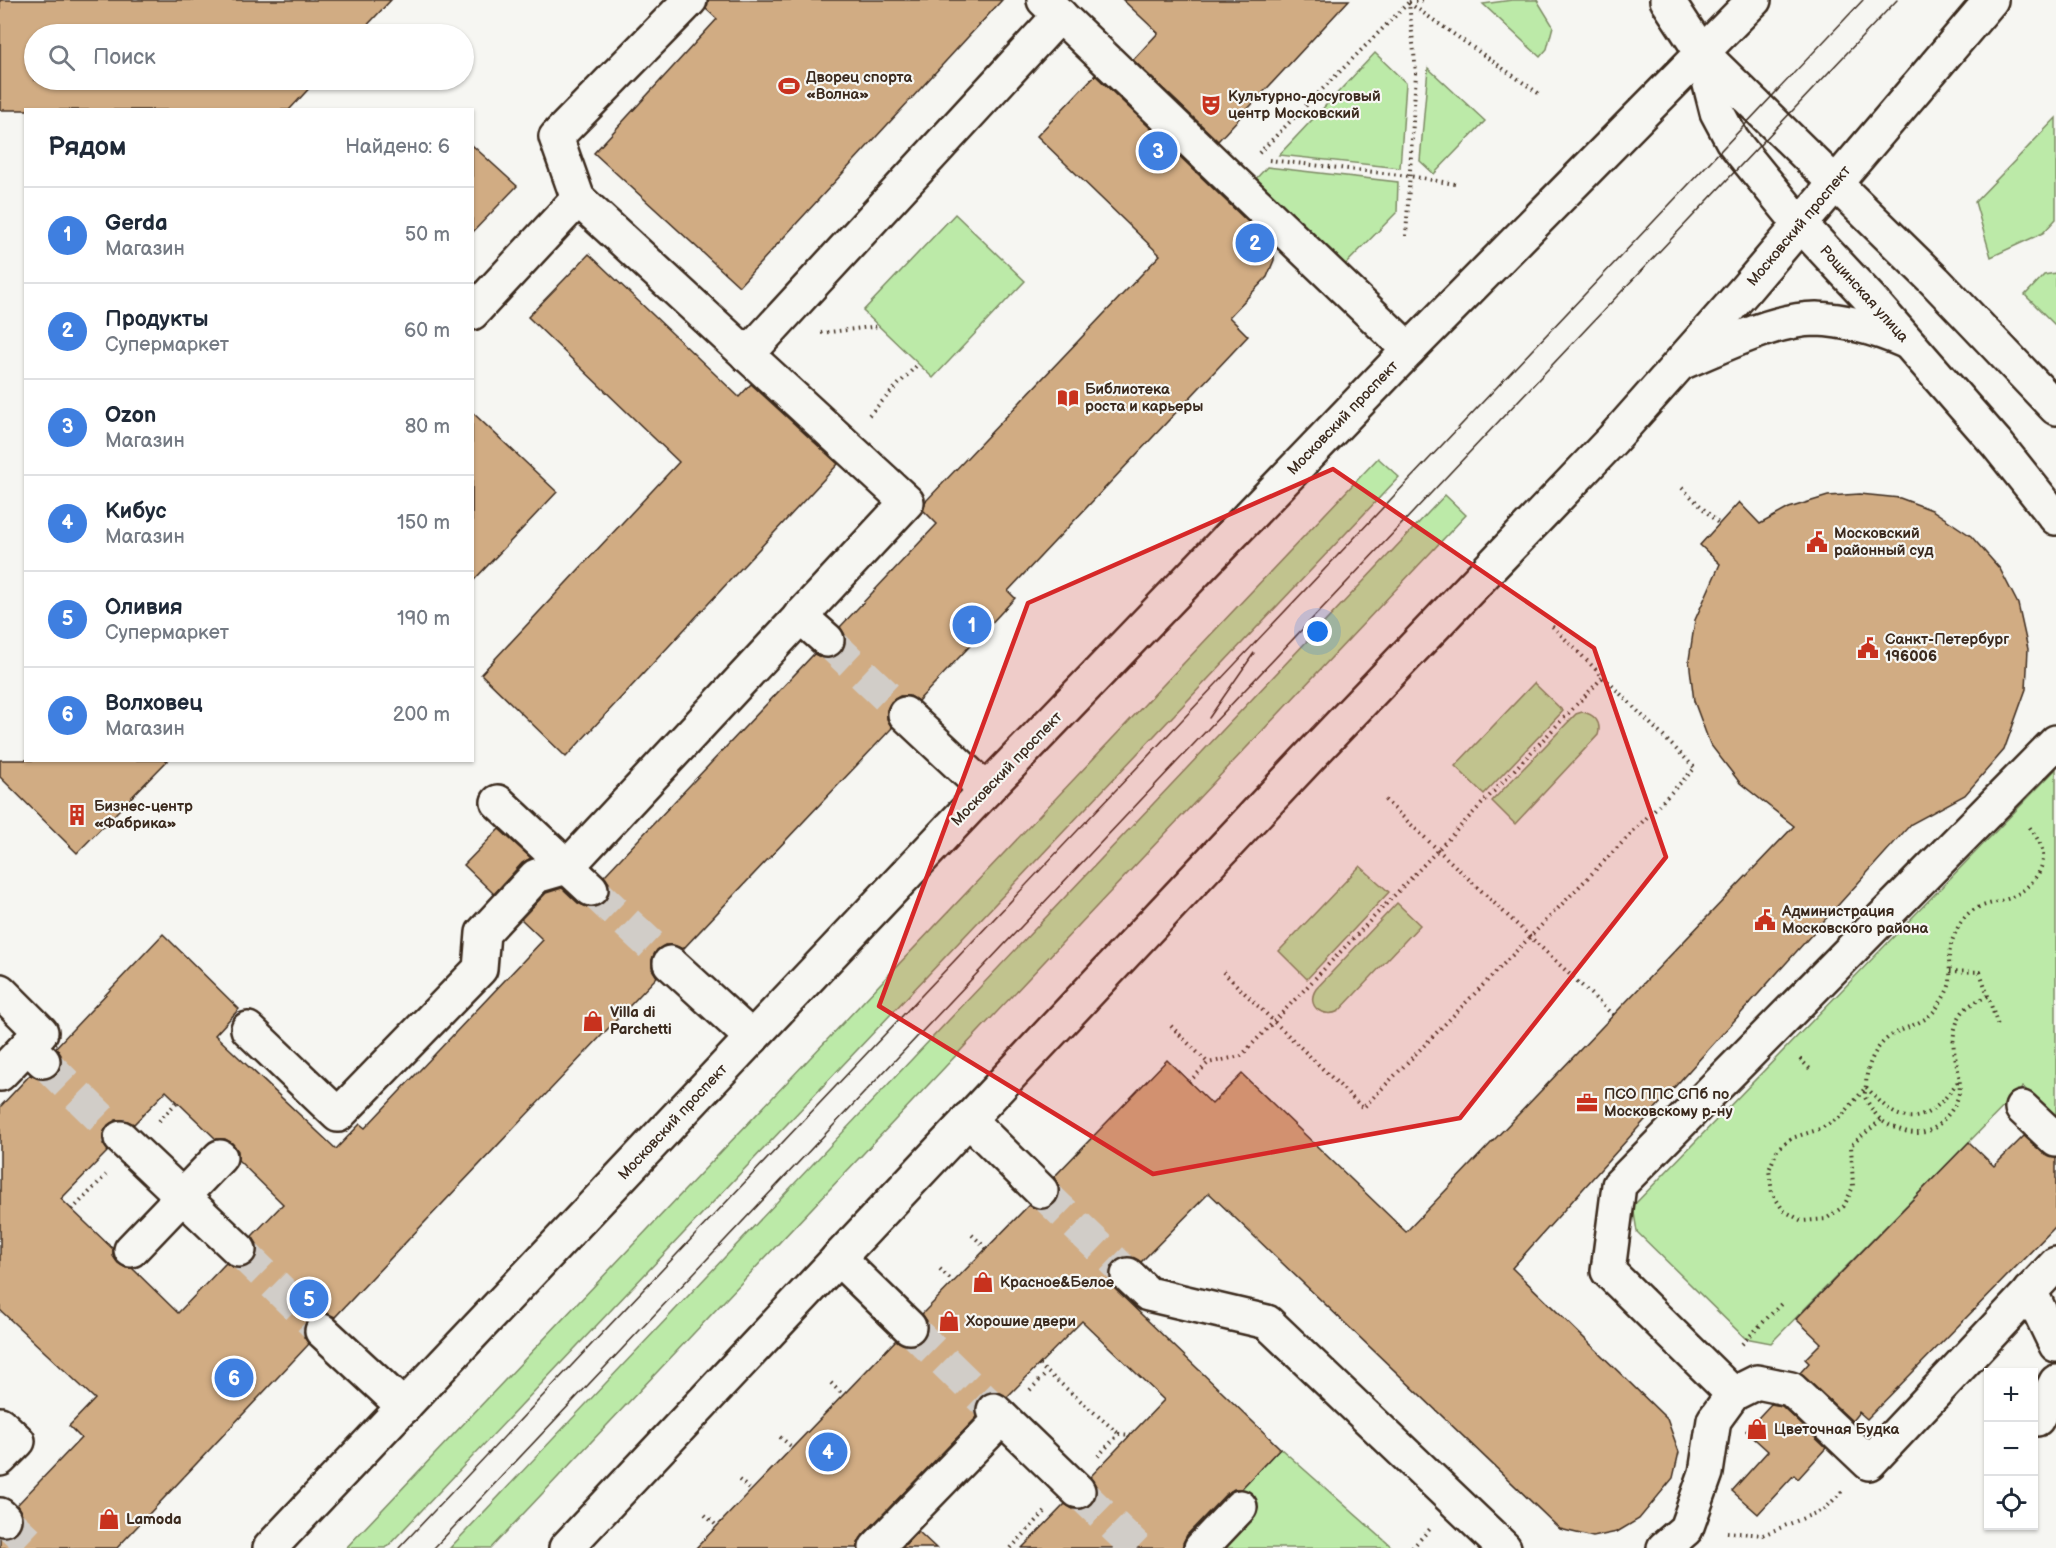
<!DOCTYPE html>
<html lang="ru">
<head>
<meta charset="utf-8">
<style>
  body { margin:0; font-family:"Balsamiq Sans",sans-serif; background:#f6f6f7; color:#1f2937 }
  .controls { position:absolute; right:18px; bottom:18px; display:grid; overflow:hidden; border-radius:0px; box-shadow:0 2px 4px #0004 }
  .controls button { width:54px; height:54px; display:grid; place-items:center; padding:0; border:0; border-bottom:2px solid #e0e1e3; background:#fff; color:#1f2937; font:30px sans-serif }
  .you { position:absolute; left:1318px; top:632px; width:21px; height:21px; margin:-15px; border:4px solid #fff; border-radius:50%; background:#1a73e8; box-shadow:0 0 0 9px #1a73e833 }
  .badge { display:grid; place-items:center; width:39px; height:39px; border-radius:50%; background:#c8321e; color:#fff; font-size:20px; font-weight:700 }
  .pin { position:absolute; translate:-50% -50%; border:3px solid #fff; box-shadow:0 2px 6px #0006 }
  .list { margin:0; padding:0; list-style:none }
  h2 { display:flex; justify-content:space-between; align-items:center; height:78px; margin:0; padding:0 24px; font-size:26px }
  h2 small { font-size:20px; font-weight:400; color:#747a83 }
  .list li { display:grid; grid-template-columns:39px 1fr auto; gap:18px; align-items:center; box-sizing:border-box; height:96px; padding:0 24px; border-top:2px solid #e0e1e3 }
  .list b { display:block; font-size:22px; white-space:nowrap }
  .list p { margin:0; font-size:20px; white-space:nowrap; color:#747a83 }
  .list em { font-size:20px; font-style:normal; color:#747a83 }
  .icon { flex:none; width:33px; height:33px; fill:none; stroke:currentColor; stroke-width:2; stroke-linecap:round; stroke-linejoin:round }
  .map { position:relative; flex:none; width:2056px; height:1548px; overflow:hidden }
  .search { position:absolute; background:#fff; box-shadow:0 2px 4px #0004; left:24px; top:24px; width:450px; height:66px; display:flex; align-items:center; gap:15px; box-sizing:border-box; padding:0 21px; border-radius:33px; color:#747a83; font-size:22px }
  .panel { position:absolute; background:#fff; box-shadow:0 2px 4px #0004; left:24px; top:108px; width:450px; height:654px; border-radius:0px }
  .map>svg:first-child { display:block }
</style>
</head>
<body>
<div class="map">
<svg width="2056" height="1548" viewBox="0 0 2056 1548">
  <rect width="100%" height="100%" fill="#f6f6f2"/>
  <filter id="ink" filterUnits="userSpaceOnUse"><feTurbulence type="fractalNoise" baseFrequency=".0167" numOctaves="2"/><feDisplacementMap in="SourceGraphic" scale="12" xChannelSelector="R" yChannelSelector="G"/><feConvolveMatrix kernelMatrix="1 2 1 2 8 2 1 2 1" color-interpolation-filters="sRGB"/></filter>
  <g filter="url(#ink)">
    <g fill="#bceaa8" stroke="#7c8a63" stroke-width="1.5">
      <polygon points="1512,0 1537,0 1553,26 1547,49 1540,57 1483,4"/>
      <polygon points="1375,53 1406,83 1400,168 1279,155"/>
      <polygon points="1428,68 1485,121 1434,174 1420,161"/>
      <polygon points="2056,118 2056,219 2043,233 1991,257 1975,202"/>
      <polygon points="1267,167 1398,182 1397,212 1338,272 1249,186"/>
      <polygon points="955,214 1025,281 933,378 863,311"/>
      <polygon points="2056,273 2056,326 2025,295 2044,275"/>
      <polygon points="1378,458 1399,477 386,1548 346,1548"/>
      <polygon points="1445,495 1466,515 491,1548 450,1548"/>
      <polygon points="1534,683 1563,711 1484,794 1455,766"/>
      <path d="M1582 712C1594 714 1602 722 1598 735L1515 824 1492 801 1576 714Z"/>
      <polygon points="2056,769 2056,1118 2023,1087 1771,1343 1745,1338 1637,1232 1633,1206"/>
      <polygon points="1360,866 1389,892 1307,979 1279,951"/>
      <path d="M1397 903 1420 925 1339 1011C1323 1019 1305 1006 1316 989Z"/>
      <polygon points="1280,1448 1393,1548 1223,1548 1255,1515 1236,1494"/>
    </g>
    <g fill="#d1ac83" stroke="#3b2a1e" stroke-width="1.5" fill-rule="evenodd">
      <polygon points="0,0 391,0 359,34 34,34 34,80 317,80 289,110 0,110"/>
      <polygon points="708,0 1002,0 739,286 594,153 717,19 706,9"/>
      <polygon points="1123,0 1349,0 1218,141 1133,60 1158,33"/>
      <path d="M1095 75 1274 247V260L1267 277 1229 317 1248 336 1008 591 1015 598 918 701 910 696H900L891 702 887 710V719L892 728 683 949 673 945H665L657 950 652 960V969L657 977 335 1317 326 1313H317L309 1318 304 1327V1337L309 1344 117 1548H0V1537H9L17 1533 22 1524V1514L17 1505 81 1438 69 1426 95 1399 0 1310V1107L30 1075 39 1079H49L56 1074 61 1065V1055L56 1047 163 934 239 1009 215 1035 336 1149 360 1124 365 1128 543 940 521 919 546 893 562 888 578 903 587 907H596L604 902 609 893V883L604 876 814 654 824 658H833L841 653 845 643V635L840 627 937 524 923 510 925 502 1160 255 1037 136ZM166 1091 216 1139H225L232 1143 238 1151V1160L283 1204 252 1236 257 1244V1254L252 1263 244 1268H235L226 1263 178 1313 132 1268H126L118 1263 113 1256V1249L61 1199 108 1151 103 1144V1134L108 1125 116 1120H125L134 1124Z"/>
      <polygon points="472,145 517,186 472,233"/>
      <polygon points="589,254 739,397 751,384 838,464 566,757 481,674 679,462 528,317"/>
      <polygon points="472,412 557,492 472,582"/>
      <polygon points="1860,494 1900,498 1932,510 1971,536 2000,569 2018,604 2028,649 2026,689 2004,750 1965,795 1911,824 1512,1268 1667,1419 1679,1452 1673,1478 1639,1519 1617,1532 1593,1537 1560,1529 1209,1193 1141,1262 1132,1257 1122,1257 1114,1263 1110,1271 1110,1281 1115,1289 1280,1448 1241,1489 1234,1489 1226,1494 1187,1535 1183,1543 1183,1548 1022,1548 1065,1504 1073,1509 1083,1509 1092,1504 1096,1495 1096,1486 1090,1477 1164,1400 1082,1321 1007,1397 998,1392 988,1392 981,1397 976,1406 977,1417 863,1535 858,1543 858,1548 696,1548 896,1340 905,1345 915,1345 922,1340 927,1331 927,1321 922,1314 1029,1205 1036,1209 1045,1209 1055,1204 1059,1196 1059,1187 1054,1177 1167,1060 1212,1104 1242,1074 1406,1232 1794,826 1740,783 1710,744 1694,701 1689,660 1695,620 1720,564 1700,545 1739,502 1760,524 1789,508 1828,496"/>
      <polygon points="0,760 168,760 77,853 0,777"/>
      <polygon points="499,829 531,858 522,863 494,894 464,865"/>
      <polygon points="2024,1136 2044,1154 2056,1158 2056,1226 1867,1419 1859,1412 1852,1421 1800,1373 1809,1363 1805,1359 1821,1343 1796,1319 1969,1142 1994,1166"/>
      <polygon points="1771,1404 1782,1406 1826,1448 1798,1479 1794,1475 1758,1514 1732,1491 1768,1451 1746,1431"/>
      <polygon points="918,1531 936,1548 902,1548"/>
    </g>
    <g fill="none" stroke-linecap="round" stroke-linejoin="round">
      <g stroke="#d1cdc8" stroke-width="33" stroke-dasharray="33 16" stroke-linecap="butt">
        <polyline points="827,640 905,714"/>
        <polyline points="591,889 670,963"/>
        <polyline points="43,1061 121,1138"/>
        <polyline points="1041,1191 1128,1275"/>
        <polyline points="239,1250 322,1331"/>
        <polyline points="909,1327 994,1410"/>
        <polyline points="1078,1491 1137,1548"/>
        <polyline points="4,1519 35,1548"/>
      </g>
      <defs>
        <g id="minor">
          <polyline points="1044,0 1409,350"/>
          <polyline points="1667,0 1702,53 1935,281 2056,408"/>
          <polyline points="1702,53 1717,112 1732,140 1747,159 1800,224 1872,301 1997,444 2056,518"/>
          <polyline points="578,199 556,137 690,0"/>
          <polyline points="747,355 1060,15"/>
          <path d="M1681 363C1720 347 1774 319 1816 319 1847 320 1877 329 1905 341"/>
          <polyline points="800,616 827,640"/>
          <polyline points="905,714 986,790"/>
          <polyline points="498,802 591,889"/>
          <polyline points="670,963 752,1038"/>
          <polyline points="0,991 41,1032 27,1046 43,1061"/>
          <polyline points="248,1029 338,1115 480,969 483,933 536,876 567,867 907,502 578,199 472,313"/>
          <polyline points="0,1074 27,1046"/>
          <polyline points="2022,1108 2056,1140"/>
          <polyline points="968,1119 1041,1191"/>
          <polyline points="121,1138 239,1250"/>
          <polyline points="131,1250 220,1157"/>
          <polyline points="838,1258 909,1327"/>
          <polyline points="1128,1275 1148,1294 1267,1322 1504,1548"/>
          <polyline points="2030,1291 2056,1345"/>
          <polyline points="322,1331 404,1407"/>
          <polyline points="1733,1394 1608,1271 1619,1185 2056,742"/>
          <polyline points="994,1410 1078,1491"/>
          <polyline points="2037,1419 2056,1382"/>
          <polyline points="0,1424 18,1441 0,1459"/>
          <polyline points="0,1515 4,1519"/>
          <polyline points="876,1548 1002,1418"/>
          <polyline points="1201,1548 1240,1507"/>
          <polyline points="1664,1548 1686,1529 1706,1473 1714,1420 1733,1394 1757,1382 1791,1389 1869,1463 2056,1264"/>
        </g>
        <g id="major">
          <polyline points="270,1548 986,790 1409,350 1754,0"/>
          <polyline points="566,1548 1315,751 1612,440 1744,291 1991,0"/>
        </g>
      </defs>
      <use href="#minor" stroke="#3b2a1e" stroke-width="38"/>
      <use href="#major" stroke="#3b2a1e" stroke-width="38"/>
      <g stroke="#3b2a1e" stroke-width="4" stroke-dasharray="1.5 4.5" stroke-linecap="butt">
        <polyline points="1409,2 1425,0"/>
        <polyline points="1409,3 1541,95"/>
        <polyline points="1259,153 1411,0"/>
        <polyline points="1269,160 1409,176 1455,184"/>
        <polyline points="1406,236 1416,73 1409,3"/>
        <polyline points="821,333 880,326"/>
        <polyline points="869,415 918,364"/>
        <polyline points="1682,488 1719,524"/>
        <polyline points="1385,800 1614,1016"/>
        <polyline points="1950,971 1980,972 1998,1026"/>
        <polyline points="1223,972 1363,1108 1695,768 1552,626"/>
        <path d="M1988 996C1975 1002 1964 1006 1958 1020 1940 1061 1984 1084 1938 1125 1929 1133 1916 1135 1905 1131 1894 1128 1881 1123 1875 1113 1872 1109 1867 1102 1865 1097 1864 1094 1866 1088 1866 1084 1867 1065 1874 1049 1889 1037 1905 1026 1927 1024 1938 1006 1942 1000 1949 989 1950 982 1951 974 1949 966 1949 959 1949 945 1956 928 1965 917 1976 904 1995 904 2010 898 2028 890 2048 870 2042 849 2040 841 2033 832 2028 825"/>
        <polyline points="1171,1026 1208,1063"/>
        <polyline points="1800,1059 1810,1069"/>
        <polyline points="1189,1082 1208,1063 1241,1056 1603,677"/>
        <path d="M1881 1120 1851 1145 1853 1187 1844 1206 1826 1219 1802 1221 1783 1210 1772 1193 1769 1170 1778 1148 1792 1138 1820 1129 1842 1116 1866 1087C1875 1096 1886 1110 1899 1115 1927 1125 1945 1099 1960 1079"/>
        <polyline points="159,1121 177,1102"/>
        <polyline points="72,1210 106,1175"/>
        <polyline points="972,1235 986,1248"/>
        <polyline points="940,1269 953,1282"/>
        <polyline points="1742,1344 1781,1304"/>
        <polyline points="1039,1365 1119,1434"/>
        <polyline points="831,1383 843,1395"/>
        <polyline points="1030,1390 1047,1373"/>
        <polyline points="780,1437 792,1447"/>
        <polyline points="1098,1456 1119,1434 1131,1435"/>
        <polyline points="739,1480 751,1490"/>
        <polyline points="705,1515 717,1526"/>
        <polyline points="1727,1532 1763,1535 1825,1509 1842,1491"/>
        <polyline points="1011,1548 1045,1512"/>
        <polyline points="1412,1548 1430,1529"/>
      </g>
      <use href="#minor" stroke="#f6f6f2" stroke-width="33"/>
      <use href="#major" stroke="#f6f6f2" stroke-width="33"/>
      <g stroke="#3b2a1e" stroke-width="1.5">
        <polyline points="1209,718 1254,653"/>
        <polyline points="399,1548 1863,0"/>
        <polyline points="434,1548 1897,0"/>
      </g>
    </g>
  </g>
  <path fill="#d62828" fill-opacity="0.2" stroke="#d62828" stroke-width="4.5" stroke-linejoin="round" d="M1333 469 1594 648 1666 857 1460 1118 1153 1174 879 1006 1028 603Z"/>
  <defs>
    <symbol id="stadium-bare" viewBox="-9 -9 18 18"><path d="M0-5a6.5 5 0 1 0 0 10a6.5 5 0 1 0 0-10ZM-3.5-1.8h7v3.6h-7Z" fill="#c8321e" stroke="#f6f6f2" stroke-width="2.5" paint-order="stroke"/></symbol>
    <symbol id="theatre-bare" viewBox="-9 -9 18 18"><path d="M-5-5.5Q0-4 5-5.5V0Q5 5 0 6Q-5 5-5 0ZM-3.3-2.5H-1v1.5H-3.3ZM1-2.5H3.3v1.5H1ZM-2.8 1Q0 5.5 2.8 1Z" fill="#c8321e" stroke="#f6f6f2" stroke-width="2.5" paint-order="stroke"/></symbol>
    <symbol id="library-bare" viewBox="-9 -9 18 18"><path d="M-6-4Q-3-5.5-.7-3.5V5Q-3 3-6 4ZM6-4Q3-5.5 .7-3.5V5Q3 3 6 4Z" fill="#c8321e" stroke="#f6f6f2" stroke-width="2.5" paint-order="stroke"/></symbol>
    <symbol id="civic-bare" viewBox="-9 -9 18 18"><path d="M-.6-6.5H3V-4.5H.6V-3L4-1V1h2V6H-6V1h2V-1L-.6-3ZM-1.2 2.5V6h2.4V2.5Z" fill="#c8321e" stroke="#f6f6f2" stroke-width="2.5" paint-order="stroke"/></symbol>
    <symbol id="building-bare" viewBox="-9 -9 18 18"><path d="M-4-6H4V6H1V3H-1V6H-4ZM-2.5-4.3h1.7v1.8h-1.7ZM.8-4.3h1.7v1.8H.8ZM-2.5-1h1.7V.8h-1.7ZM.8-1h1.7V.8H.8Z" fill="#c8321e" stroke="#f6f6f2" stroke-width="2.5" paint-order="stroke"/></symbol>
    <symbol id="shop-bare" viewBox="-9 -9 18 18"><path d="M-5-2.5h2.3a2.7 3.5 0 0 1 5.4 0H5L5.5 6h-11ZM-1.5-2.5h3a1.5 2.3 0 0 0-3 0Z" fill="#c8321e" stroke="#f6f6f2" stroke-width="2.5" paint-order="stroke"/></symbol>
    <symbol id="office-bare" viewBox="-9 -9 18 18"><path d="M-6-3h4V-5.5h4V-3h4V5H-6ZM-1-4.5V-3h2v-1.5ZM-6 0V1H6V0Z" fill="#c8321e" stroke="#f6f6f2" stroke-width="2.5" paint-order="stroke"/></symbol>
  </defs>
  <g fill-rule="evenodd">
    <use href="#stadium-bare" x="774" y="71" width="30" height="30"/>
    <use href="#theatre-bare" x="1196" y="90" width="30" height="30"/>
    <use href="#library-bare" x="1053" y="383" width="30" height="30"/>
    <use href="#civic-bare" x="1802" y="527" width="30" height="30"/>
    <use href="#civic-bare" x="1853" y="633" width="30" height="30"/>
    <use href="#building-bare" x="62" y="800" width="30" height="30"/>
    <use href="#civic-bare" x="1750" y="905" width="30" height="30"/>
    <use href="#shop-bare" x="578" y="1006" width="30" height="30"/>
    <use href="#office-bare" x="1572" y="1088" width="30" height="30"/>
    <use href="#shop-bare" x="968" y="1267" width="30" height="30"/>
    <use href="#shop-bare" x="934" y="1306" width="30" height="30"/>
    <use href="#shop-bare" x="1742" y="1414" width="30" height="30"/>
    <use href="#shop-bare" x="94" y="1504" width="30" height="30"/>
  </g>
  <g text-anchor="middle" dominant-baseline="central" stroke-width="4.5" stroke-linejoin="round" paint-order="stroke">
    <g font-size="15" font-weight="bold" fill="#3b2a1e" stroke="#f6f6f2" text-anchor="start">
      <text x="806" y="77">Дворец спорта<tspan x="806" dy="17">«Волна»</tspan></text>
      <text x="1228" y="96">Культурно-досуговый<tspan x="1228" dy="17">центр Московский</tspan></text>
      <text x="1085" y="389">Библиотека<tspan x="1085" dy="17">роста и карьеры</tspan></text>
      <text x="1834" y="533">Московский<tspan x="1834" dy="17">районный суд</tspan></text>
      <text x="1885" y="639">Санкт-Петербург<tspan x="1885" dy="17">196006</tspan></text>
      <text x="94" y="806">Бизнес-центр<tspan x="94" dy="17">«Фабрика»</tspan></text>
      <text x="1782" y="911">Администрация<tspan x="1782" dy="17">Московского района</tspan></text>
      <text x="610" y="1012">Villa di<tspan x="610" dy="17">Parchetti</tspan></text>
      <text x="1604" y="1094">ПСО ППС СПб по<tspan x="1604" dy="17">Московскому р-ну</tspan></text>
      <text x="1000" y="1282">Красное&amp;Белое</text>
      <text x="966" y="1321">Хорошие двери</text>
      <text x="1774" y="1429">Цветочная Будка</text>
      <text x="126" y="1519">Lamoda</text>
    </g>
    <g font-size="15" fill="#3b2a1e" stroke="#f6f6f2">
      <text transform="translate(1799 226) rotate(-50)">Московский проспект</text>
      <text transform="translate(1864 294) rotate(48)">Рощинская улица</text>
      <text transform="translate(1343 418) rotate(-46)">Московский проспект</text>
      <text transform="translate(1007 769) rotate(-46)">Московский проспект</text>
      <text transform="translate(673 1122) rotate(-47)">Московский проспект</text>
    </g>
  </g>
</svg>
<div class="controls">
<button>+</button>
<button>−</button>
<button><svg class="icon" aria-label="locate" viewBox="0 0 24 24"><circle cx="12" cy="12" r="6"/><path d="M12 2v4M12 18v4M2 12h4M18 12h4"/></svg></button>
</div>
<div class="you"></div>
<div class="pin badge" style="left:972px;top:625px;background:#3f7fe0">1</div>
<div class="pin badge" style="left:1255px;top:243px;background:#3f7fe0">2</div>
<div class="pin badge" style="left:1158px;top:151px;background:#3f7fe0">3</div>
<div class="pin badge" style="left:828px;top:1452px;background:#3f7fe0">4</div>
<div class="pin badge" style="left:309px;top:1299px;background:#3f7fe0">5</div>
<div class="pin badge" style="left:234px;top:1378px;background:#3f7fe0">6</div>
<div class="search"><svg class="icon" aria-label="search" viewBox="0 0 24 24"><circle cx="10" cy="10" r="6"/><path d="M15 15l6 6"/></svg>Поиск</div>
<section class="panel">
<h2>Рядом<small>Найдено: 6</small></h2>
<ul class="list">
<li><span class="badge" style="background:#3f7fe0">1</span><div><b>Gerda</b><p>Магазин</p></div><em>50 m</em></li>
<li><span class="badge" style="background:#3f7fe0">2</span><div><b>Продукты</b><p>Супермаркет</p></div><em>60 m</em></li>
<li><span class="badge" style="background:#3f7fe0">3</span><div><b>Ozon</b><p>Магазин</p></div><em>80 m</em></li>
<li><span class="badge" style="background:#3f7fe0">4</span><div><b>Кибус</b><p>Магазин</p></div><em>150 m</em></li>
<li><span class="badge" style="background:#3f7fe0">5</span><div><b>Оливия</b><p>Супермаркет</p></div><em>190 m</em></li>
<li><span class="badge" style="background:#3f7fe0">6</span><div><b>Волховец</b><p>Магазин</p></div><em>200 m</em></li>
</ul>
</section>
</div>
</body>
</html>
